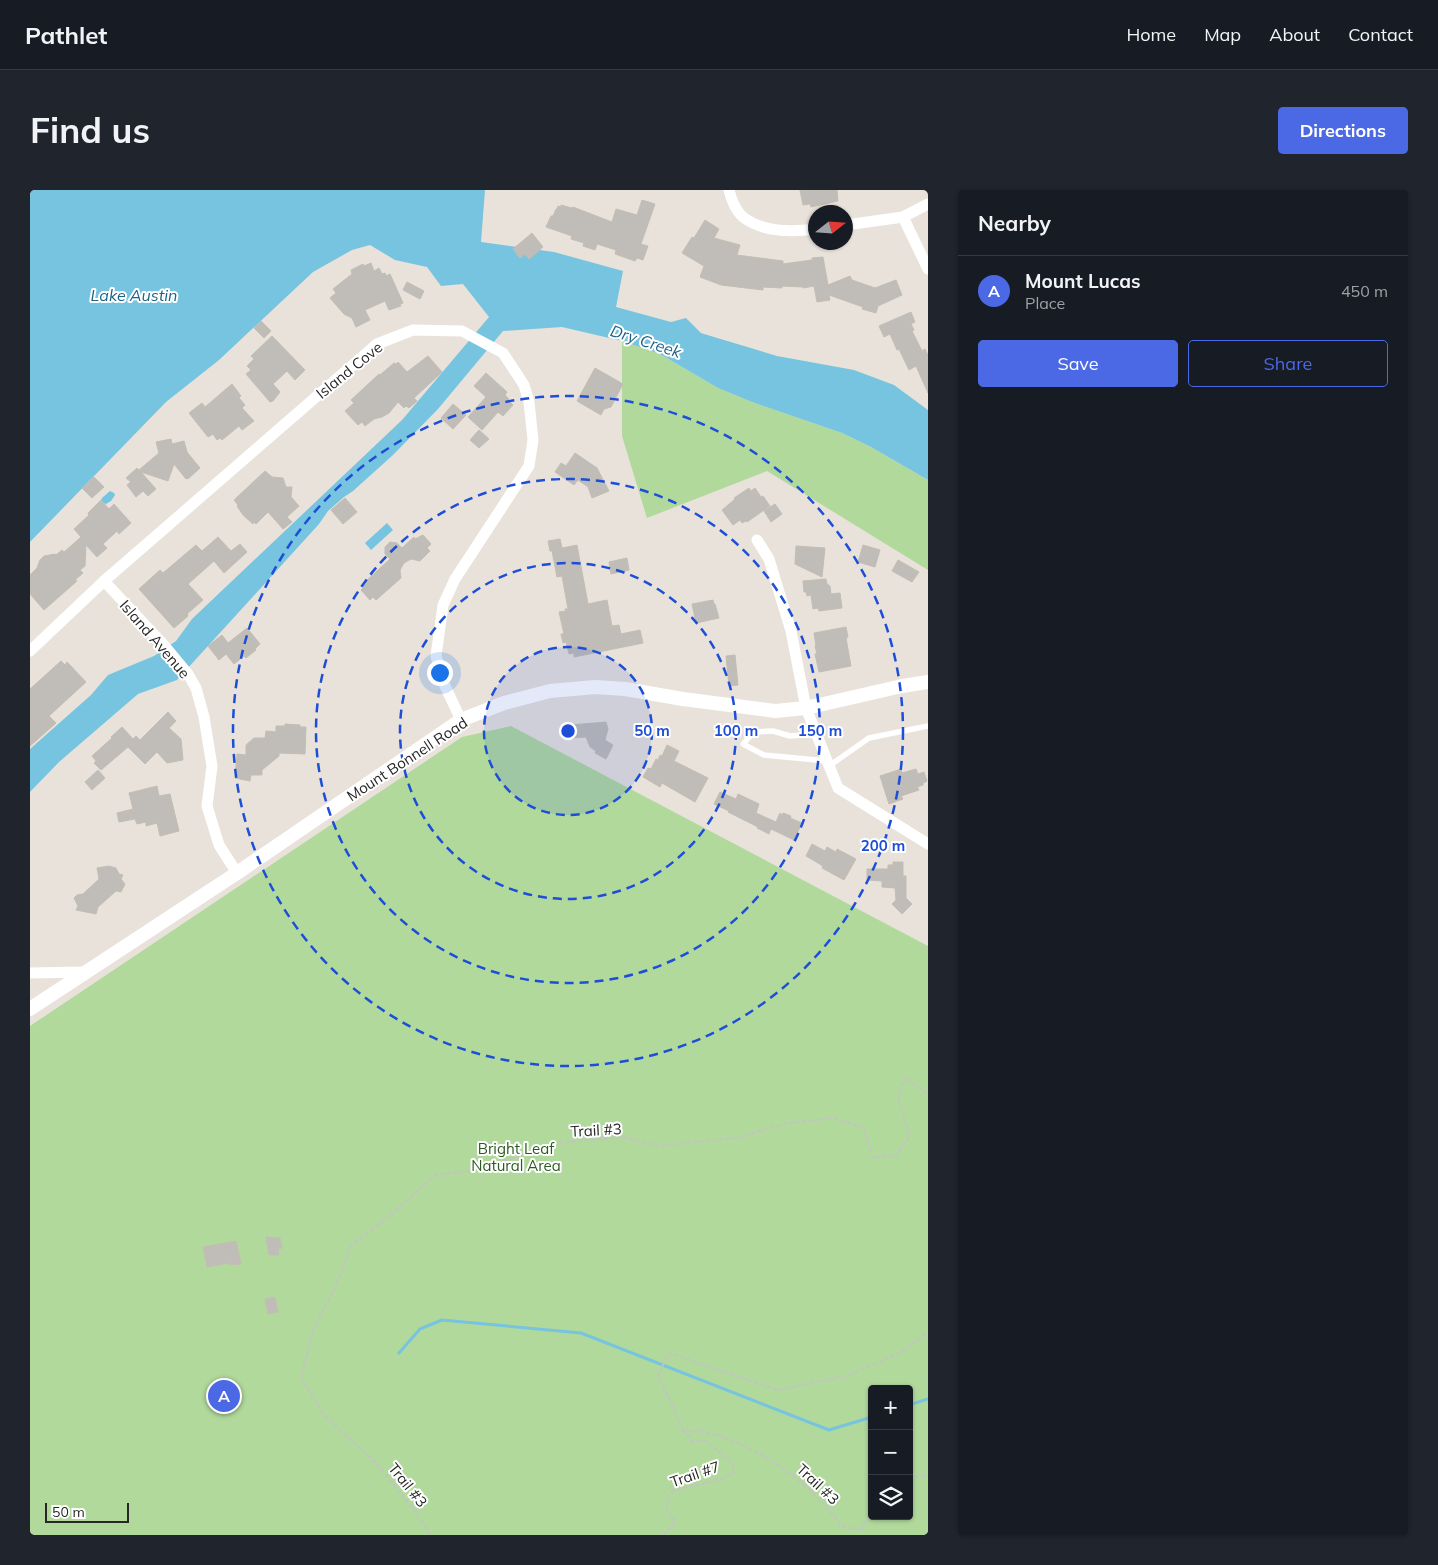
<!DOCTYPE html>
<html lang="en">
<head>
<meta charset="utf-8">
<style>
  body { margin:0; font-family:Mulish,sans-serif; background:#20242c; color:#f1f3f6 }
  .controls { position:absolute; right:15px; bottom:15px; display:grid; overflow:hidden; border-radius:5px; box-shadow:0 1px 4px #0004 }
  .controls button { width:45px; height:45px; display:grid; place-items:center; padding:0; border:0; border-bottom:1px solid #363941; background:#171b24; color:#f1f3f6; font:25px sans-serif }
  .compass { position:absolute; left:778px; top:15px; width:45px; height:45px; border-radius:50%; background:#171b24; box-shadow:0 1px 4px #0004; rotate:73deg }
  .scale { position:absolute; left:15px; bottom:12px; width:84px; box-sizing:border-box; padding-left:5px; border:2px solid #272727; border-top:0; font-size:14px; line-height:18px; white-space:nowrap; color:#272727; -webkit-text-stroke:4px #fff; paint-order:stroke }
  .you { position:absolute; left:409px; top:482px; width:18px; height:18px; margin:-12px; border:4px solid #fff; border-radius:50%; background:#1a73e8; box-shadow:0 0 0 8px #1a73e833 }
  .badge { display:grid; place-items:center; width:32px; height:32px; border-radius:50%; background:#4b68e5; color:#fff; font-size:16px; font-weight:700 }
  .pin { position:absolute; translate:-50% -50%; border:2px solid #fff; box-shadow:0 1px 5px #0006 }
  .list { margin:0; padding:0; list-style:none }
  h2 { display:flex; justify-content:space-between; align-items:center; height:65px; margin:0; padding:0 20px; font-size:21px }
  h2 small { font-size:16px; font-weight:400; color:#9ea1a6 }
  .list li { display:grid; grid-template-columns:32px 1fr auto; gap:15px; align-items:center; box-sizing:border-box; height:70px; padding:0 20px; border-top:1px solid #363941 }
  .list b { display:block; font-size:19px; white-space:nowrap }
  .list p { margin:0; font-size:16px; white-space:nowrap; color:#9ea1a6 }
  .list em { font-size:16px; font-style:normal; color:#9ea1a6 }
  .actions { display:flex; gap:10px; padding:15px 20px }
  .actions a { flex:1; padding:11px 0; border:1px solid #4b68e5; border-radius:5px; text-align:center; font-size:18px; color:#4b68e5 }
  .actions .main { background:#4b68e5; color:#fff }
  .icon { flex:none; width:28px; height:28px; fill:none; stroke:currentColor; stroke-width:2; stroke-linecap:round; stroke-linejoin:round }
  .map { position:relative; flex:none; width:898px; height:1345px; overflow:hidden; border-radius:5px }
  header { display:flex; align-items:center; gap:30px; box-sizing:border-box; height:70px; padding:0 25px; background:#171b24; border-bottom:1px solid #363941 }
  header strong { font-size:24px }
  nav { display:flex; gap:28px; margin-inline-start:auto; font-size:18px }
  .intro { display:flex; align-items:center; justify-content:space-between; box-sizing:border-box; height:120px; padding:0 30px }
  h1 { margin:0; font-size:35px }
  .button { padding:12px 22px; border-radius:5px; background:#4b68e5; color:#fff; font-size:18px; font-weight:700 }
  main { display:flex; gap:30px; padding:0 30px }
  aside { flex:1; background:#171b24; border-radius:5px; box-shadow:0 1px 4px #0004 }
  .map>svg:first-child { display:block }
</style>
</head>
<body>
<header>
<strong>Pathlet</strong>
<nav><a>Home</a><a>Map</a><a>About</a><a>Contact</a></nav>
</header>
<div class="intro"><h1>Find us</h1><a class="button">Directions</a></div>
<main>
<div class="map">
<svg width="898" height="1345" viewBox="0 0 898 1345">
  <rect width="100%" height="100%" fill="#e8e2da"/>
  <g fill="#b1d99c" fill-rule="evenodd">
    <polygon points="592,151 630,164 688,198 722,212 812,243 841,257 898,290 898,380 737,281 617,328 592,246"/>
    <path d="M481 536 898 756V1345H0V836L432 547ZM842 1199H879V1326H842Z"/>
  </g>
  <g fill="#77c4e0">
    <polygon points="0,0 455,0 451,52 524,62 593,81 586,117 641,132 656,128 671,143 684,147 747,166 824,180 864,195 898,220 898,290 841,257 812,243 722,212 688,198 630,164 592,151 532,137 473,141 408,219 363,265 323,301 314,307 298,321 289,334 147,490 108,504 29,572 0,602 0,559 61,505 78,485 124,466 146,451 162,429 372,230 459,127 433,94 411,96 397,77 365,70 340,55 322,60 283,82 189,170 136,212 0,352"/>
    <polygon points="80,301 84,303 85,305 81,311 76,314 70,312 72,308"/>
    <polygon points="357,333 363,340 341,360 335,353"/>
  </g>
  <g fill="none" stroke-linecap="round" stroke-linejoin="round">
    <g stroke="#77c4e0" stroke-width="3">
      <polyline points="369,1163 390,1139 412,1130 551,1143 799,1240 842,1227"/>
      <polyline points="879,1215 898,1209"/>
    </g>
  </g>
  <g fill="#c0bcb7" stroke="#c3beb4">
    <polygon points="770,0 807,0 808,11 781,17 780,14 773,15"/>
    <polygon points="612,10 625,14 611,54 618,56 613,70 607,68 605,71 585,64 586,60 567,54 565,60 553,56 554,53 541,49 542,46 516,37 521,26 523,26 526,19 527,19 528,16 531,17 531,15 542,18 543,17 582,32 586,19 607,25"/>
    <polygon points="675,30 689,39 684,48 710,55 707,65 753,71 753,74 782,70 782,68 793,67 798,95 820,86 822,90 845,98 866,90 872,105 848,116 846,123 832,119 833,117 799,105 800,110 787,112 784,96 773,98 773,97 752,96 752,98 733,97 733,100 691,95 670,87 674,76 652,63 662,47 664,48"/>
    <polygon points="502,43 513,57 499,69 495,64 490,68 483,59"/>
    <polygon points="341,73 344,81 349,78 352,84 355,83 356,86 360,84 373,113 370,114 371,116 359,120 355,111 335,120 340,130 326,137 322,128 314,124 300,108 306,103 303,99 322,84 321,80 333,74 334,76"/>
    <polygon points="377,92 394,101 390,109 373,100"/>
    <polygon points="881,122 885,132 881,134 884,140 882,141 892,161 895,159 898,165 898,203 886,176 879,180 869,159 867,160 860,144 854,147 849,136"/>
    <polygon points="231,131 241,141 234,148 224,138"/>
    <polygon points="242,146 275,180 265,190 257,181 243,194 250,202 243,211 240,212 216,184 221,180 217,176 224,169 221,166"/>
    <polygon points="398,166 412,182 384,208 387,211 379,218 376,216 374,218 368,212 359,223 352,227 344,229 335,236 332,232 328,235 315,221 324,213 321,210 349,184 350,185 364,173 366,174 368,172 377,182"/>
    <polygon points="565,178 593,194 581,217 574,219 571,225 547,211"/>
    <polygon points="456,183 477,202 475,205 479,209 478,210 483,215 473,226 468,222 452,240 438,227 456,207 444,196"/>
    <polygon points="202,194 211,206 209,208 215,215 212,218 224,231 212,240 209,236 192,250 190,248 187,250 183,244 178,247 159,223 172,213 175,217"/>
    <polygon points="423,214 436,225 423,239 411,228"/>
    <polygon points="449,240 459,249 449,258 440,250"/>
    <polygon points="141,249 142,254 154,251 157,262 170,278 158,289 157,288 156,289 144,274 138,291 111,282 126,299 118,306 113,301 106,307 97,295 101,292 96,288 107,278 109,280 129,263 126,252"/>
    <polygon points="545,263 567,278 579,301 562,308 558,297 548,290 544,295 525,282 531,273 536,276"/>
    <polygon points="235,281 242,287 253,288 256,297 262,297 261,307 269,316 257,327 262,332 253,339 238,322 226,334 224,332 223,334 213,325 207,316 208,315 204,310"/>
    <polygon points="64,287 74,297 62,308 52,298"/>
    <polygon points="719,298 721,301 725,298 731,307 733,306 740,316 717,332 716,331 712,333 710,330 703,335 692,320 705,309 704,308"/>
    <polygon points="315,308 327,322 313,334 301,320"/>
    <polygon points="71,310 79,319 84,314 101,333 89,344 87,341 73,354 77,358 67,367 56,355 55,376 50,380 53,383 45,390 47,391 14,420 0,404 0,385 7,378 10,370 14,366 25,364 26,365 32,360 34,362 51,347 44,339 59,325 58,323"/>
    <polygon points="745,314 752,324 741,332 734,321"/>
    <polygon points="393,345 401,354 397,358 400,361 390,371 381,369 374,373 370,380 371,388 346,410 343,407 340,410 331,400 334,397 333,396 335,394 334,393 360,369 355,364 355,357 360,352 367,353 372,358 384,347 385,349"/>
    <polygon points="188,347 201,361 210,354 217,362 194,383 184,371 158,394 173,410 157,424 158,426 144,438 109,399 130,380 133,383 166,355 172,361"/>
    <polygon points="530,349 532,358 547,355 558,414 577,410 582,436 589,435 591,444 610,440 613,453 544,467 544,463 539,464 536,452 533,453 531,444 534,444 529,422 536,421 535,419 538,419 532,386 527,387 522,361 520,361 518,351"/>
    <polygon points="833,355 850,360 845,377 828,372"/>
    <polygon points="766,356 795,358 792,387 765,374"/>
    <polygon points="597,368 599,380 581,384 579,372"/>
    <polygon points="868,370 889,382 882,392 862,381"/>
    <polygon points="796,389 797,394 800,396 801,404 810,403 812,418 789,421 788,418 783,419 781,405 777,406 776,402 774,402 773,391"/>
    <polygon points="683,410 684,414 685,414 689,428 666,433 662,414"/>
    <polygon points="816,437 818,447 816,448 821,476 789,482 785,464 787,464 785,456 786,456 784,443"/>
    <polygon points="217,438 230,454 225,459 226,460 216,468 214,466 204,474 196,464 189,470 178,456 192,445 198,453"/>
    <polygon points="705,465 708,495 699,496 696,466"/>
    <polygon points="31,471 35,475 37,472 56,492 19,526 26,533 0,556 0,499"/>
    <polygon points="138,522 146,531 139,538 151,549 153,570 137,573 127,562 115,574 98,557 71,580 64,573 66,571 62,566 82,548 81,547 92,537 103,549 106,546 110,550"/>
    <polygon points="576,532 578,539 575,550 583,555 576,569 565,563 566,561 560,557 556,547 541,548 541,535"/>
    <polygon points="255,534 270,535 270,537 276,537 275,564 249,563 249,566 232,580 232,585 221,585 220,591 205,588 207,564 216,565 216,555 224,548 235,548 236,541 246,542 246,536 255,536"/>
    <polygon points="637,555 649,561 644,571 678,588 665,612 632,593 630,597 613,587 618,578 621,579 626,569 628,570 630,565 632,566"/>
    <polygon points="871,579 872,583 886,579 888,584 894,582 897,591 893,593 893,595 887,597 889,600 871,606 873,609 859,614 850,586"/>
    <polygon points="68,580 75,588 62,600 55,592"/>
    <polygon points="127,596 129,606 140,604 149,641 130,646 127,633 116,636 116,632 107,634 105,629 89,632 87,623 103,619 99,603"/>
    <polygon points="690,602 706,609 708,604 729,614 726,623 746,632 750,623 752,625 753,623 761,626 760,628 772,633 764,650 741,639 739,644 727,638 728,637 698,622 699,621 684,614"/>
    <polygon points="782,654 795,661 797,657 806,662 807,659 826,669 814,690 792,678 793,676 776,666"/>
    <polygon points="863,672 873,672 873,686 876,686 876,708 882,714 872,724 862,714 866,710 865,698 852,697 852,691 837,690 837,679 858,679 858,675 863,675"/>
    <polygon points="79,676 86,678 89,684 93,685 91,689 95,694 91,702 86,701 68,717 66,724 46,720 48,716 44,708 47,705 53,704 69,689 67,678"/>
    <polygon points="236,1047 250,1048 252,1058 248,1059 249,1065 239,1065"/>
    <polygon points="206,1051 211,1074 199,1075 199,1073 177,1077 173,1057"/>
    <polygon points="245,1107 248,1122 238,1124 235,1109"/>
  </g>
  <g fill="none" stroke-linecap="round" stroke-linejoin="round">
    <g stroke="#c3c3c3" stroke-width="2" stroke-dasharray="4 2.5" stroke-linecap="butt">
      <polyline points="879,1289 898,1284"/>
      <path d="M842 1319 831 1340 811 1336C784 1295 728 1255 679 1243 671 1241 661 1241 653 1240L628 1184 640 1163 748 1200 819 1185 870 1163 898 1142"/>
      <polyline points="400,1345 386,1322 345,1272 295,1226 271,1188 283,1140 305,1098 321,1056 363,1023 405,985 449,980 525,953 592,947 630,956 711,947 757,933 804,928 833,937 843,968 866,965 880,946 868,908 874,887 898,904"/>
      <polyline points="633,1345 646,1332 637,1321 638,1306 644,1300 682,1292 704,1283 703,1274 681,1255 673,1250 663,1252 653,1240"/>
    </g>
    <g stroke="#fff" stroke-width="5.5">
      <polyline points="786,544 760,546 743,541 724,542 713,554 734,565 797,571"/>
      <polyline points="799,576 839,548 898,536"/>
    </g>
    <g stroke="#fff" stroke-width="11">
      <path d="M699 0C701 9 706 21 713 27 732 42 763 42 786 39"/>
      <polyline points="873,27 898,79"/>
      <polyline points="816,35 873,27 898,14"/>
      <polyline points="727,350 739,369 761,441 776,518 808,598 898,654"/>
      <polyline points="74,391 133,454 158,484 166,498 174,527 182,576 177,616 189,655 207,683"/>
      <polyline points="0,461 74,391 347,154 383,140 432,141 473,163 494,195 499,212 503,250 499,276 425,389 413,415 406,466 415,496 431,530"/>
      <polyline points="0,783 55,782"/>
    </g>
    <polyline stroke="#fff" stroke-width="14" points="0,819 207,683 431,530 474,513 520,501 565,497 595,499 653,509 745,521 776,518 872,496 898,492"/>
  </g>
  <circle cx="538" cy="541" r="84" fill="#1d4ed8" fill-opacity=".12"/>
  <g fill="none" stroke="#1d4ed8" stroke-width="2.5" stroke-dasharray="9 6">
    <circle cx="538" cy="541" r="84"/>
    <circle cx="538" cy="541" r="168"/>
    <circle cx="538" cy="541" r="252"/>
    <circle cx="538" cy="541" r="335"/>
  </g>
  <g text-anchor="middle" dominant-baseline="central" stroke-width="4" stroke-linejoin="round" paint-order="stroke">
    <g font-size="15" fill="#272727" stroke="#fff">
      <text transform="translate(319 180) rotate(-39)">Island Cove</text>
      <text transform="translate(125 449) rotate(49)">Island Avenue</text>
      <text transform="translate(377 569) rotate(-33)">Mount Bonnell Road</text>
      <text transform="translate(566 940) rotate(-3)">Trail #3</text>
      <text transform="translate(665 1284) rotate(-19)">Trail #7</text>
      <text transform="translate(788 1294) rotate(43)">Trail #3</text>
      <text transform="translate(378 1295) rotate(51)">Trail #3</text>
    </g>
    <g font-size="15" fill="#2d5a21" stroke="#fff">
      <text x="486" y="958">Bright Leaf<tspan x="486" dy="17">Natural Area</tspan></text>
    </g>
    <g font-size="16" font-style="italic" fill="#1b6287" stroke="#fff">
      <text x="104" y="105">Lake Austin</text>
      <text transform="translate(616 151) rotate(18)">Dry Creek</text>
    </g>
  </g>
  <circle cx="538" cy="541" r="8" fill="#1d4ed8" stroke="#fff" stroke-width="2.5"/>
  <g font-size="15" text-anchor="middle" font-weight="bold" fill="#1d4ed8" stroke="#fff" stroke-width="4" stroke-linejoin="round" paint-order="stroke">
    <text x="622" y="546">50 m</text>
    <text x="706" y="546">100 m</text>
    <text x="790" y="546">150 m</text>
    <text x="853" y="661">200 m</text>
  </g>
</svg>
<div class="controls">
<button>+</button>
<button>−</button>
<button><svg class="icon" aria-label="layers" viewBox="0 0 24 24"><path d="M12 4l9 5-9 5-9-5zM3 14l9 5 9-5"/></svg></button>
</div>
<svg class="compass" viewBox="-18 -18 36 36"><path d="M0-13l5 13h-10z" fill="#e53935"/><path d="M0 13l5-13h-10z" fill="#9ea1a6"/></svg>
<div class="scale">50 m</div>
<div class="you"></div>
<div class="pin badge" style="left:194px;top:1206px">A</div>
</div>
<aside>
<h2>Nearby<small></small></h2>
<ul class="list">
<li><span class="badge">A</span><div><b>Mount Lucas</b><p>Place</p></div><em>450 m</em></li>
</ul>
<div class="actions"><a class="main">Save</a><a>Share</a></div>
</aside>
</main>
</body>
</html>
